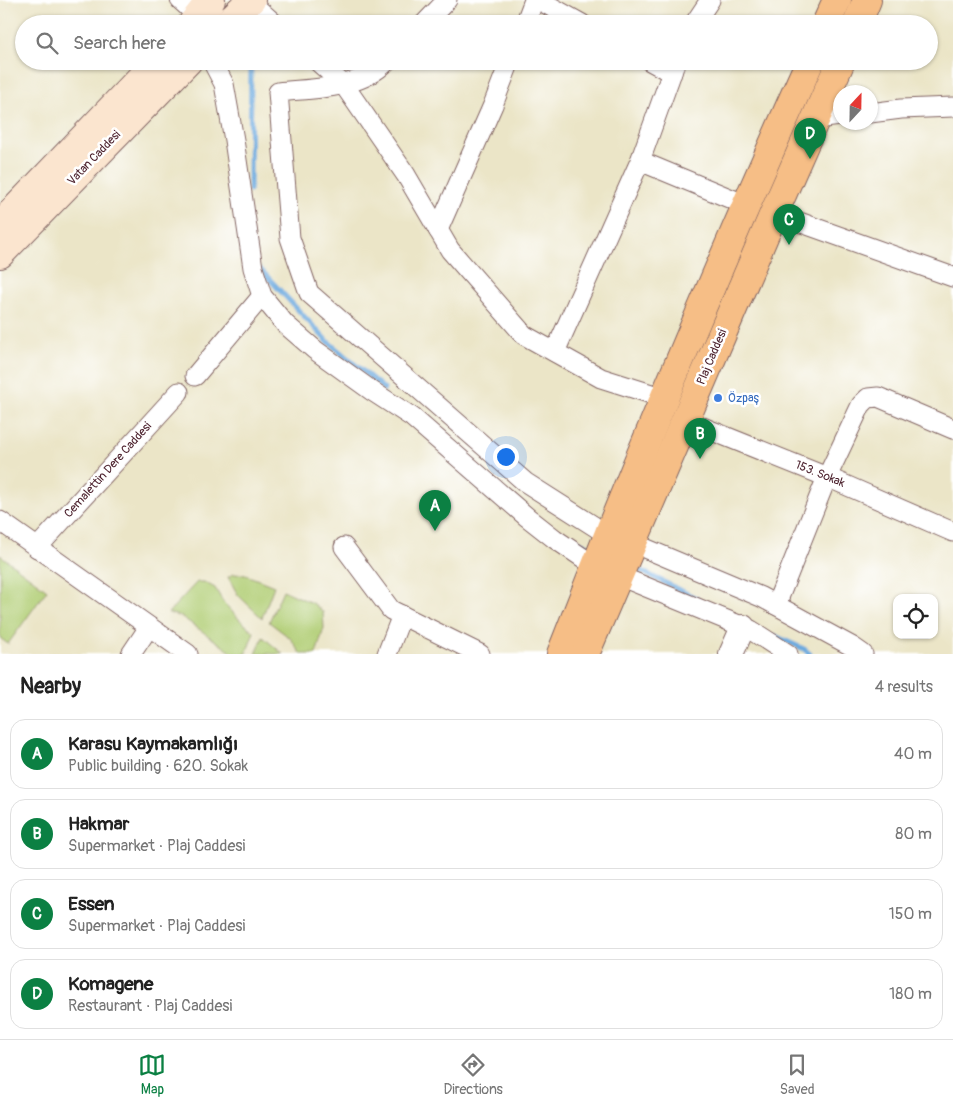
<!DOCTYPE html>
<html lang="en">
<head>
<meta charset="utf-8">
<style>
  body { margin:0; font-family:Pangolin,sans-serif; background:#f2f2f2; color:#222 }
  .controls { position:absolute; right:15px; bottom:15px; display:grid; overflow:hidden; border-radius:10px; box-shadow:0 1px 4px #0004 }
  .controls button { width:45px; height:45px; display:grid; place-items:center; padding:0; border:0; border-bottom:1px solid #e0e0e0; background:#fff; color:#222; font:25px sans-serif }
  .compass { position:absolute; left:833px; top:85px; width:45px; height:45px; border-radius:50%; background:#fff; box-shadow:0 1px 4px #0004; rotate:22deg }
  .you { position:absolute; left:505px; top:456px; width:18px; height:18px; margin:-12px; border:4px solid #fff; border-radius:50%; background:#1a73e8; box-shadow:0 0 0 8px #1a73e833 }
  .badge { display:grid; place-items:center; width:32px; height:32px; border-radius:50%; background:#0b8043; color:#fff; font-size:16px; font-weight:700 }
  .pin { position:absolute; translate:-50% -41px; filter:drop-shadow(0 1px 2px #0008) }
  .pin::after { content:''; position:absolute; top:26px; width:18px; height:15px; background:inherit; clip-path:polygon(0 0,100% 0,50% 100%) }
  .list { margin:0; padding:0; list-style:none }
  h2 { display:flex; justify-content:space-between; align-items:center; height:65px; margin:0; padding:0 20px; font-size:21px }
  h2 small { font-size:16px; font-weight:400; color:#767676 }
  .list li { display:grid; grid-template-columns:32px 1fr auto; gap:15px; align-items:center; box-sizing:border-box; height:70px; margin:0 10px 10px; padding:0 10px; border:1px solid #e0e0e0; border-radius:15px }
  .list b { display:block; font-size:19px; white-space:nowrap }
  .list p { margin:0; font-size:16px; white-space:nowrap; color:#767676 }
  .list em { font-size:16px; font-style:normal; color:#767676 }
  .icon { flex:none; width:28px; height:28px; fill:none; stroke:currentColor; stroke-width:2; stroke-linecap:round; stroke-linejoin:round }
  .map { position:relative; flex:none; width:953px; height:654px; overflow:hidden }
  .search { position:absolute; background:#fff; box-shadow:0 1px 4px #0004; left:15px; right:15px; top:15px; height:55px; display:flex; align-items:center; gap:12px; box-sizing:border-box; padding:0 18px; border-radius:28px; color:#767676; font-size:19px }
  .sheet { height:385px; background:#fff }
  nav { display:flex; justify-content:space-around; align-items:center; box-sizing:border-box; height:70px; border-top:1px solid #e0e0e0; background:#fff; font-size:14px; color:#767676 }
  nav a { display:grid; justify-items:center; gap:2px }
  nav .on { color:#0b8043 }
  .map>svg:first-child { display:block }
</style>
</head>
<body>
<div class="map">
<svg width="953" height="654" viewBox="0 0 953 654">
  <rect width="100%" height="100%" fill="#fff"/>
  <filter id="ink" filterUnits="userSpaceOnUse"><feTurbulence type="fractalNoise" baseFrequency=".02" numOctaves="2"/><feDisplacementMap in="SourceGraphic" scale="10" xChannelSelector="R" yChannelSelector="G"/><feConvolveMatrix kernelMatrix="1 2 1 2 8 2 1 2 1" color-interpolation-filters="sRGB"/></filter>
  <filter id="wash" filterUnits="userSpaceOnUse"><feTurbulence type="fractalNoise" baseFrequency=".0096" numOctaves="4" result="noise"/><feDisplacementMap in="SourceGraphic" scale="20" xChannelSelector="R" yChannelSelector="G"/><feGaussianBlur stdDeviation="1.12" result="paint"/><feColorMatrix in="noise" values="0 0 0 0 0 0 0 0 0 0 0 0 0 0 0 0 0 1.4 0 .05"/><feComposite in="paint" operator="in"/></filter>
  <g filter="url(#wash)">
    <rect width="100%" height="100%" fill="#ebe5c7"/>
    <g fill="#b1ce74" stroke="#7e7650">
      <polygon points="0,555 47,590 8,644 0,638"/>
      <polygon points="234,574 246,575 274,586 262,618 238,595 228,577"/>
      <polygon points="197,582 204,582 215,588 223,602 240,620 254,632 246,654 234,654 182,617 168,613"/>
      <polygon points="283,590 314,604 323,612 324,628 316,654 301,654 290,638 269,622"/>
      <polygon points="263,637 283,654 256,654"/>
    </g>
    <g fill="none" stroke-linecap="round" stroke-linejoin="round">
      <g stroke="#6daadf" stroke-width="5">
        <polyline points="250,190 251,61"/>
        <polyline points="261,270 326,340 384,389"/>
        <polyline points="568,537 594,549"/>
        <polyline points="631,566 696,598"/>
        <polyline points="775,636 804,649 810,654"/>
      </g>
    </g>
  </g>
  <g filter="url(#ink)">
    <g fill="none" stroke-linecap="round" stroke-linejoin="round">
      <defs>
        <g id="minor">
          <polyline points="180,0 199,17"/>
          <polyline points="248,0 275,24"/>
          <polyline points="539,0 582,24"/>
          <polyline points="424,24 447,0"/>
          <polyline points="525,24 534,0"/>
          <polyline points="694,24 710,0"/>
          <polyline points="212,61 224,84 234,140 253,268 262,296 285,324 315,350 372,391 412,417 527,517 555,539 595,566 751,630 788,654"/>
          <polyline points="317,61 344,85 406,175 450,250 524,335 601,378 664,398"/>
          <path d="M387 61C359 90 315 88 278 92L290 238 309 293 525 482 597 528 761 597 853 647 863 654"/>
          <polyline points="650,61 672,73"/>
          <polyline points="870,113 901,109 953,107"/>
          <polyline points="817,119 840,116"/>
          <polyline points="640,161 746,205"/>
          <polyline points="774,213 953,277"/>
          <polyline points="438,230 493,105 510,61"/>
          <polyline points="555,352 640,161 676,61"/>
          <polyline points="195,376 262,296"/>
          <polyline points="685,420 827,477 953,532"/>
          <polyline points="0,521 188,654"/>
          <polyline points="344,547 391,610 480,654"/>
          <polyline points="37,548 179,392"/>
          <polyline points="776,605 827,477 861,405 868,398 878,397 953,429"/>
          <polyline points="131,654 149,627"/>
          <polyline points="387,654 402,615"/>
        </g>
        <polyline id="tertiary" points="731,654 743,627"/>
        <g id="secondary">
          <polyline points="192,24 211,0"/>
          <polyline points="226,24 251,0"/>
          <polyline points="0,225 157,61"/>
          <polyline points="0,254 188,61"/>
        </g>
        <g id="primary">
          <polyline points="826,24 837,0"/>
          <polyline points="857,24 867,0"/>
          <path d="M561 654C639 454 722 257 810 61"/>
          <polyline points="585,654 774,213 841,61"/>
        </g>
      </defs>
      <use href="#minor" stroke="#826462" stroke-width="21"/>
      <use href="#tertiary" stroke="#826462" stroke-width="26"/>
      <use href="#secondary" stroke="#826462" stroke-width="30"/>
      <use href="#primary" stroke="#826462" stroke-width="30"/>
      <use href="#minor" stroke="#fff" stroke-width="19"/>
      <use href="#tertiary" stroke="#fff" stroke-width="24"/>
      <use href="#secondary" stroke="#fbe5cf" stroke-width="28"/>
      <use href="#primary" stroke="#f6be86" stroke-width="28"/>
    </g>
  </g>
  <circle fill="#3f7fe0" stroke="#fff" stroke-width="2" cx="718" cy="398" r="5"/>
  <g text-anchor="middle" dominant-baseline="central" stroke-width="5" stroke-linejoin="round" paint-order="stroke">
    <g font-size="12" fill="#4a1f2b" stroke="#fff">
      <text transform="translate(94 158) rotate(-46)">Vatan Caddesi</text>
      <text transform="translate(712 357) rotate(-67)">Plaj Caddesi</text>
      <text transform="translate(108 470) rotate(-48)">Cemalettin Dere Caddesi</text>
      <text transform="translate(820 474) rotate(22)">153. Sokak</text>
    </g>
    <g font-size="12" fill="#366cbe" stroke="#fff" text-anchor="start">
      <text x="728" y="398">Özpaş</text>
    </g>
  </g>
</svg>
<div class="controls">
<button><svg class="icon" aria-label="locate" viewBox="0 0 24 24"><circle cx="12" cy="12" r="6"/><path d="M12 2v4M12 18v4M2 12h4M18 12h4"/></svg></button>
</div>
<svg class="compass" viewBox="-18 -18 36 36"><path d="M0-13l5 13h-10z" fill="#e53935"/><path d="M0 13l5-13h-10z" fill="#767676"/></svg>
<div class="you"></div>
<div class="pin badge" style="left:435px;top:531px">A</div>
<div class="pin badge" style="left:700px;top:459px">B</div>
<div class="pin badge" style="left:789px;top:245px">C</div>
<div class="pin badge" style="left:810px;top:159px">D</div>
<div class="search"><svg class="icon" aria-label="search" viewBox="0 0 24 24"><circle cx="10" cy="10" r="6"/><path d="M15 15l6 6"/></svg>Search here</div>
</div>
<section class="sheet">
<h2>Nearby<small>4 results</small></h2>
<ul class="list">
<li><span class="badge">A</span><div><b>Karasu Kaymakamlığı</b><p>Public building · 620. Sokak</p></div><em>40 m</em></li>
<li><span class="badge">B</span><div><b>Hakmar</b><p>Supermarket · Plaj Caddesi</p></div><em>80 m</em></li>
<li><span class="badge">C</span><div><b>Essen</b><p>Supermarket · Plaj Caddesi</p></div><em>150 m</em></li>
<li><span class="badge">D</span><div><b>Komagene</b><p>Restaurant · Plaj Caddesi</p></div><em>180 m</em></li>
</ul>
</section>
<nav>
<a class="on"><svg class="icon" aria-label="map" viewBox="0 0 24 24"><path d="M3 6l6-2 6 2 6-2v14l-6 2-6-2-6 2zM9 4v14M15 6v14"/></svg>Map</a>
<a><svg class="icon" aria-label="directions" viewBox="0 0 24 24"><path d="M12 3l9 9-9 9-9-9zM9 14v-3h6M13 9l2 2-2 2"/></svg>Directions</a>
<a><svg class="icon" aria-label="saved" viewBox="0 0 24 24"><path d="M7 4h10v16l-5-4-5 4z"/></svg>Saved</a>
</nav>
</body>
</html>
